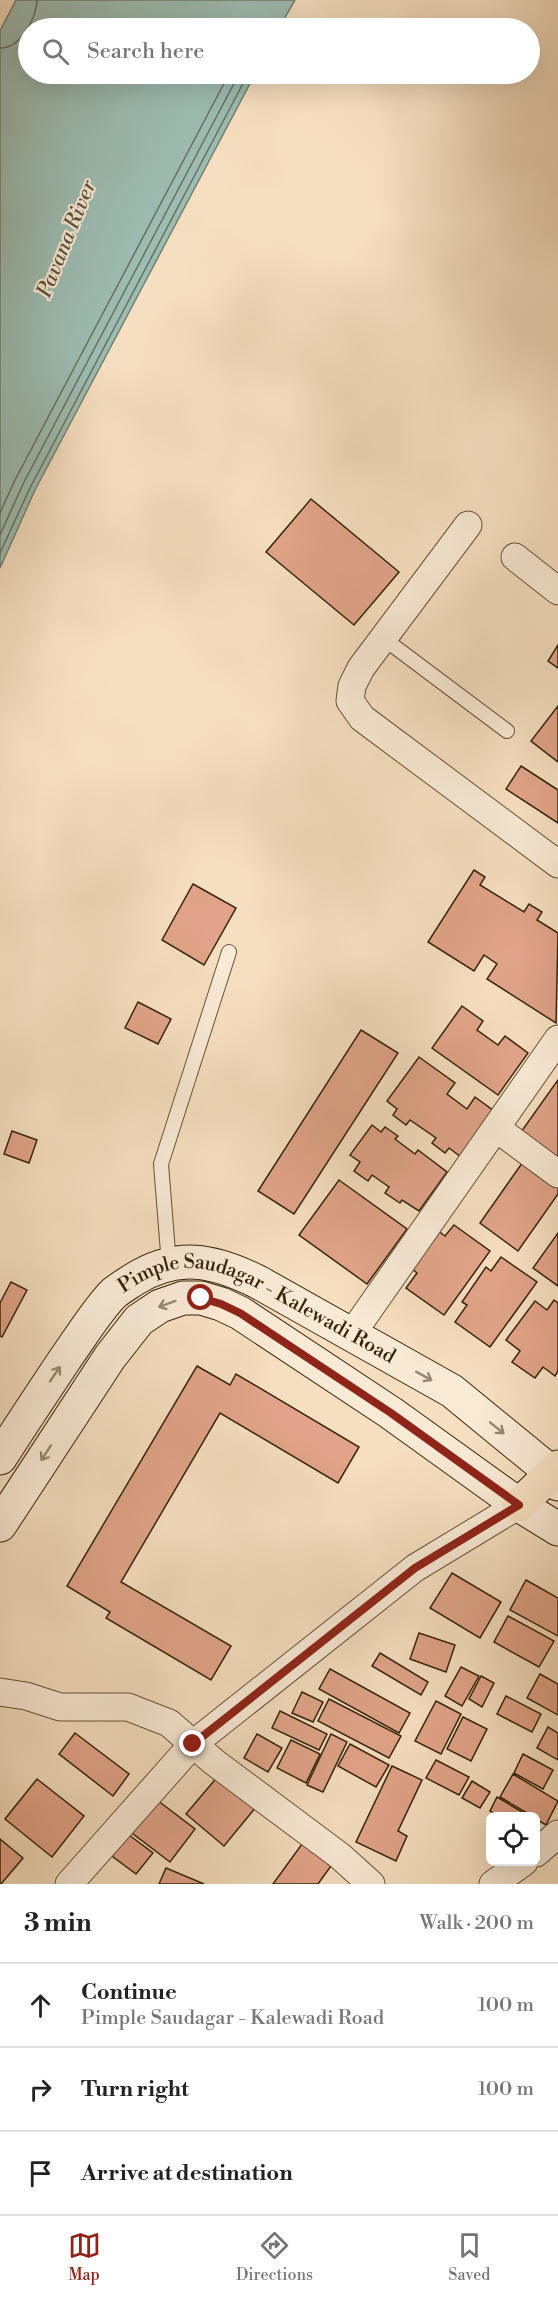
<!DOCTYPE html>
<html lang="en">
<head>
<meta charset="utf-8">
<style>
  body { margin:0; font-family:"Libre Bodoni",serif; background:#f6f6f6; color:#222 }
  .controls { position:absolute; right:18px; bottom:18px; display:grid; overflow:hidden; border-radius:9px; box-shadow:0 6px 24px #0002 }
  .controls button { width:54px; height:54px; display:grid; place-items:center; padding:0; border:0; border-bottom:2px solid #e0e0e0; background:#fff; color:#222; font:30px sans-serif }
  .stop { position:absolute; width:18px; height:18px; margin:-14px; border:4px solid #8f2418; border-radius:50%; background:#fff }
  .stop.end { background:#8f2418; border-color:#fff; box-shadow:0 2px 6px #0008 }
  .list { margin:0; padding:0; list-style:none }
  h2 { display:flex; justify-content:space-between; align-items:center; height:78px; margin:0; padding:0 24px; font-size:26px }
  h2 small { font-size:20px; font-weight:400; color:#767676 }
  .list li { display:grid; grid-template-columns:39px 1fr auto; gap:18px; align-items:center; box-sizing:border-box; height:84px; padding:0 24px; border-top:2px solid #e0e0e0 }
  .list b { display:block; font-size:22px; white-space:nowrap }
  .list p { margin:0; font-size:20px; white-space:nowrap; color:#767676 }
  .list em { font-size:20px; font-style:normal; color:#767676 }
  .icon { flex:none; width:33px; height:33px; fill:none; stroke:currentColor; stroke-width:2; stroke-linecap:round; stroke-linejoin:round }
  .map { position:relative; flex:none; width:558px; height:1884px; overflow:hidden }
  .search { position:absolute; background:#fff; box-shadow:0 6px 24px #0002; left:18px; right:18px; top:18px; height:66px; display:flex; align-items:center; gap:15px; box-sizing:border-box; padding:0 21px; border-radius:33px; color:#767676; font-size:22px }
  .sheet { height:330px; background:#fff }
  nav { display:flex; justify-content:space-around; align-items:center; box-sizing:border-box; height:84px; border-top:2px solid #e0e0e0; background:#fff; font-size:16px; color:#767676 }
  nav a { display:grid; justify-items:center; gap:3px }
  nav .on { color:#8f2418 }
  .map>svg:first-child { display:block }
</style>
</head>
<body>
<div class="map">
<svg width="558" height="1884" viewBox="0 0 558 1884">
  <rect width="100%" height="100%" fill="#f6dfc0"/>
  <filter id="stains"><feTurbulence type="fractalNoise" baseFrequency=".00333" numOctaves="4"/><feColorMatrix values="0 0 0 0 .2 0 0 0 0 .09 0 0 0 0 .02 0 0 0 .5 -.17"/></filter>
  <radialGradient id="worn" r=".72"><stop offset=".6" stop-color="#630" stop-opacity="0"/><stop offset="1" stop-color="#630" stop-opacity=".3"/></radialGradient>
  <polygon fill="#9dbdb3" stroke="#74806f" stroke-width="1.5" points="16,0 295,0 279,28 28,28 28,74 255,74 35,490 0,568 0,31"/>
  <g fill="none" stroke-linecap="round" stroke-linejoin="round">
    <g stroke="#6a705e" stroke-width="1.5">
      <path d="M0 48C21 48 36 19 37 0"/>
      <polyline points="0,513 15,480 229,74"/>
      <polyline points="0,535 23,484 239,74"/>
      <polyline points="0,553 30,488 248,74"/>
    </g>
  </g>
  <g fill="#e1a48a" stroke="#372409" stroke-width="1.5">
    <polygon points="311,499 399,572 354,625 266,552"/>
    <polygon points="558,645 558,668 548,661"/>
    <polygon points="558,706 558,762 531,741"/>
    <polygon points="521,766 558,790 558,823 506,789"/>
    <polygon points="474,870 485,877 480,885 524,912 529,904 542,912 537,920 558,933 556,1023 487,979 497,964 484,955 474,971 428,942"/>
    <polygon points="193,884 236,908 204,965 162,940"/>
    <polygon points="138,1002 171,1019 158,1044 125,1028"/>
    <polygon points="462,1006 483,1021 477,1030 498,1045 505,1036 528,1053 498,1095 432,1048"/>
    <polygon points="361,1030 398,1053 294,1214 258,1191"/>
    <polygon points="419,1057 455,1083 447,1094 467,1109 475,1097 494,1111 461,1157 449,1148 445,1153 432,1143 436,1138 410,1120 406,1125 393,1115 397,1109 387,1101"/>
    <polygon points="558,1080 558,1158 521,1132"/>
    <polygon points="372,1125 381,1132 385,1127 398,1136 395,1139 415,1154 418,1150 447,1172 419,1211 402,1200 400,1203 385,1193 389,1187 372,1175 368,1181 354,1171 360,1162 350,1155"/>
    <polygon points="12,1131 37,1140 29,1163 4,1154"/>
    <polygon points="525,1159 558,1183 558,1194 518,1251 480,1223"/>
    <polygon points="339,1180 407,1229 367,1284 299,1235"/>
    <polygon points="454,1225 490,1251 444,1315 406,1288 417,1273 410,1267 437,1230 445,1236"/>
    <polygon points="558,1233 558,1286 533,1268"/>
    <polygon points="501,1257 537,1282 490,1347 455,1322 467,1305 462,1302 486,1267 491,1271"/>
    <polygon points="11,1282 27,1290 2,1337 0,1336 0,1303"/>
    <polygon points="554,1300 558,1303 558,1371 555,1376 543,1367 535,1378 512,1362 520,1351 506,1340 535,1301 547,1310"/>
    <polygon points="197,1366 230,1385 236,1374 359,1447 338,1483 220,1413 121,1582 231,1646 211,1680 106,1618 110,1612 67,1586"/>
    <polygon points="452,1573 501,1602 480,1638 430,1608"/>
    <polygon points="526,1580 558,1598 558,1636 510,1610"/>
    <polygon points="508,1616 554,1641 539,1667 494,1642"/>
    <polygon points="419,1633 455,1645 446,1672 410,1659"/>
    <polygon points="380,1653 428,1682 421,1695 372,1666"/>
    <polygon points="461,1667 479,1676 462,1706 445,1696"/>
    <polygon points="330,1669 410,1713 399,1733 319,1689"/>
    <polygon points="540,1674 558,1684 558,1715 527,1698"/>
    <polygon points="481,1676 494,1683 482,1707 469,1699"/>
    <polygon points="302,1692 323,1702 313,1722 292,1713"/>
    <polygon points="506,1696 541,1714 532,1732 497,1714"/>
    <polygon points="329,1699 401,1736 389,1758 318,1721"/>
    <polygon points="436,1701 461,1714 441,1754 415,1741"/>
    <polygon points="280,1711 327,1734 319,1750 272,1728"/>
    <polygon points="463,1717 487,1729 471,1761 447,1749"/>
    <polygon points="548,1727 558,1733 558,1760 537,1748"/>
    <polygon points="75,1733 129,1774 113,1796 59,1754"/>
    <polygon points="257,1734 282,1748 268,1772 244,1758"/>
    <polygon points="331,1734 347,1742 323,1792 307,1785"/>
    <polygon points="291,1740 320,1754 306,1783 277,1768"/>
    <polygon points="350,1744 389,1765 376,1787 338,1766"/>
    <polygon points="523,1754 553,1770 543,1789 514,1773"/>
    <polygon points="436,1760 469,1777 459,1795 426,1778"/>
    <polygon points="392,1766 422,1780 398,1831 407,1836 396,1861 356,1842"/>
    <polygon points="513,1774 558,1801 546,1825 536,1819 536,1816 532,1816 500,1797"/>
    <polygon points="219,1775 256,1807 224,1846 186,1814"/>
    <polygon points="37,1779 84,1816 52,1857 5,1819"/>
    <polygon points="472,1781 490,1792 480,1808 462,1798"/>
    <polygon points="497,1797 529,1816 498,1816 490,1811"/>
    <polygon points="157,1800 195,1829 170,1862 132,1833"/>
    <polygon points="129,1835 153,1853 136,1874 112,1856"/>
    <polygon points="0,1839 23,1858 1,1884 0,1884"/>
    <polygon points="302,1844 331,1866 318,1884 273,1884"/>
    <polygon points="166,1868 204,1884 159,1884"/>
  </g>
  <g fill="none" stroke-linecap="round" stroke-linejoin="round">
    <defs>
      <g id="lane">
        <polyline points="383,638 507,731"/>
        <polyline points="169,1265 161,1164 229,952"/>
      </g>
      <g id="street">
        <polyline points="468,525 361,668 352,686 350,701 362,718 558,864"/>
        <polyline points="515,557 558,591"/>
        <polyline points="496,1128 558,1174"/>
        <polyline points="351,1335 558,1039"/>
        <polyline points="0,1692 26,1696 60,1707 128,1707 169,1723 214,1762 340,1856 371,1884"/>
        <polyline points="536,1853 558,1834"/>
        <polyline points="69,1884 193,1744 415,1568 519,1505"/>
        <polyline points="493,1884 524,1862"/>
      </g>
      <g id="secondary">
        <path id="s1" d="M0 1458C21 1425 43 1392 65 1359 78 1341 99 1307 114 1293 120 1288 127 1284 133 1280 177 1252 214 1260 258 1282L452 1391 552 1473 558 1484"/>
        <polyline points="0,1525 110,1357 139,1320 160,1306 183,1298 201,1298 221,1304 240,1313 391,1413 519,1505 558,1529"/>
      </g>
      <polyline id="primary" points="519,1505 558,1467"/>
    </defs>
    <use href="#lane" stroke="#675337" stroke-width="16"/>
    <use href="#street" stroke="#675337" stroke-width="29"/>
    <use href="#secondary" stroke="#372409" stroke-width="35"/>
    <use href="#primary" stroke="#372409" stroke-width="35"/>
    <use href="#lane" stroke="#f9ead6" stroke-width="14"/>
    <use href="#street" stroke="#f9ead6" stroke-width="27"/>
    <use href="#secondary" stroke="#f9ead6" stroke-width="33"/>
    <use href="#primary" stroke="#f6dfc0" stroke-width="33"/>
  </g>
  <defs><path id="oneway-shaft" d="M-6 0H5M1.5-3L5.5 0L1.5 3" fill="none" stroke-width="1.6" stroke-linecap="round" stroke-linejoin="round" transform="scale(1.5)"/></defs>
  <g stroke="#988770">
    <use href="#oneway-shaft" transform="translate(167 1304) rotate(160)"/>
    <use href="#oneway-shaft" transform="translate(55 1374) rotate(-56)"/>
    <use href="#oneway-shaft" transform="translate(424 1376) rotate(29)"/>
    <use href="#oneway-shaft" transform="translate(497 1428) rotate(39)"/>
    <use href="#oneway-shaft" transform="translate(46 1453) rotate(123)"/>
  </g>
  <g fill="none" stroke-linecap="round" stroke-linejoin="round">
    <polyline stroke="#8f2418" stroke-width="8" points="193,1744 415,1568 519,1505 391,1413 240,1313 221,1304 201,1298"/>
  </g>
  <g text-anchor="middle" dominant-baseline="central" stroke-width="4.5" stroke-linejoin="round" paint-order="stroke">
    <g font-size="20" fill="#372409" stroke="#f9ead6">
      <text stroke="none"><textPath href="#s1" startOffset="360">Pimple Saudagar - Kalewadi Road</textPath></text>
    </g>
    <g font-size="21" font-style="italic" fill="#56523c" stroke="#f9ead6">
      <text transform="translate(67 239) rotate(-68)">Pavana River</text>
    </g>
  </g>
  <rect width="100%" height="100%" filter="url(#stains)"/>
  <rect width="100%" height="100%" fill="url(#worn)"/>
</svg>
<div class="controls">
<button><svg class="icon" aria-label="locate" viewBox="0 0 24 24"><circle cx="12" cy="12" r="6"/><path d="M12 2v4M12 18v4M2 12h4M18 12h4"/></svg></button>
</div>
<div class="stop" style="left:201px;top:1298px"></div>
<div class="stop end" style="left:193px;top:1744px"></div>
<div class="search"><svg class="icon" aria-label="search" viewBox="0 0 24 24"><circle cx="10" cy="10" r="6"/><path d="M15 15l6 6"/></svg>Search here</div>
</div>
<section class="sheet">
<h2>3 min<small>Walk · 200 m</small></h2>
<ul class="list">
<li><svg class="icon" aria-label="ahead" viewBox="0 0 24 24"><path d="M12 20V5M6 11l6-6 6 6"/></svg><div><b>Continue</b><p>Pimple Saudagar - Kalewadi Road</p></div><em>100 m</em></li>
<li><svg class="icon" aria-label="right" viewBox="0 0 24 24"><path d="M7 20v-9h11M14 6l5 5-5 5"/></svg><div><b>Turn right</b></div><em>100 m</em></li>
<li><svg class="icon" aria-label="arrive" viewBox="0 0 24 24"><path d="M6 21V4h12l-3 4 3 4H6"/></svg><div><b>Arrive at destination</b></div></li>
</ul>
</section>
<nav>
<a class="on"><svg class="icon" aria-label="map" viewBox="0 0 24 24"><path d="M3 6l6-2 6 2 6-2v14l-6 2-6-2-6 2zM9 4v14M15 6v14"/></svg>Map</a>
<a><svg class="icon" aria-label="directions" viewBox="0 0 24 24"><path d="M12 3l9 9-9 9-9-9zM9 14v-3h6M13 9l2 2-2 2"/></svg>Directions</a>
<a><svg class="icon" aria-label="saved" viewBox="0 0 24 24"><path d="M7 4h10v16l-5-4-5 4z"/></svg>Saved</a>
</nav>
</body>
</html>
